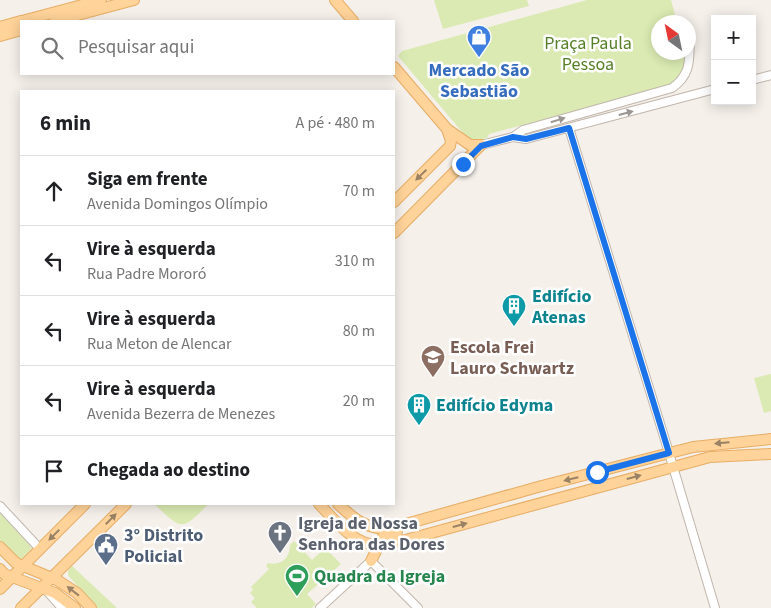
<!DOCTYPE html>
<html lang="pt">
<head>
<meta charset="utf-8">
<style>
  body { margin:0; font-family:"Source Sans 3",sans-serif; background:#f2f2f2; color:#202124 }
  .controls { position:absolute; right:15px; top:15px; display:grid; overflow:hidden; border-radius:0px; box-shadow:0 2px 12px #0003 }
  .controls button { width:45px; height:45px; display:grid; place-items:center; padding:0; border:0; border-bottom:1px solid #e0e0e0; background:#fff; color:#202124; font:25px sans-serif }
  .compass { position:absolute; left:651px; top:15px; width:45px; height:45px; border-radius:50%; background:#fff; box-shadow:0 2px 12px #0003; rotate:327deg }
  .stop { position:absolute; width:15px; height:15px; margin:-11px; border:4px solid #1a73e8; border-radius:50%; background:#fff }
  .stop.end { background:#1a73e8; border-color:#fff; box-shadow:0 1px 5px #0008 }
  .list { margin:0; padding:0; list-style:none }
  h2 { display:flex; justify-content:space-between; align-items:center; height:65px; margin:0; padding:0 20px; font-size:21px }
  h2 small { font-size:16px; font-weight:400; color:#757577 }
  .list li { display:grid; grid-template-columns:32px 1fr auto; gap:15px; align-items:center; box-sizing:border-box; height:70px; padding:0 20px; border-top:1px solid #e0e0e0 }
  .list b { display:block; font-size:19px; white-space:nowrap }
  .list p { margin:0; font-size:16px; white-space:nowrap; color:#757577 }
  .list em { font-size:16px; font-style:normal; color:#757577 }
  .icon { flex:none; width:28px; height:28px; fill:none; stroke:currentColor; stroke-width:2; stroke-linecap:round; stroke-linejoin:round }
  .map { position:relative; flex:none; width:771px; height:608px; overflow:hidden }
  .search { position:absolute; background:#fff; box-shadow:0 2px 12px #0003; left:20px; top:20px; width:375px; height:55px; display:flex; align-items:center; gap:12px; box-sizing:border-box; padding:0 18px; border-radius:0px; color:#757577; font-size:19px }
  .panel { position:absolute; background:#fff; box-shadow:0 2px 12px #0003; left:20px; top:90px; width:375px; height:415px; border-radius:0px }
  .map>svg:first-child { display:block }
</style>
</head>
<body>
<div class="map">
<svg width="771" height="608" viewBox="0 0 771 608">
  <rect width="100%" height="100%" fill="#f5f0ea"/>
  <g fill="#daeab2">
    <polygon points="434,0 527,0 529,6 443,29"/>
    <polygon points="587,0 671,0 677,22 658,22 658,52 686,53 687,56 681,78 668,86 489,134 487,138 475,140 468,139 398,56 402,51"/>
    <polygon points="771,374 771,411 764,413 754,378"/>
    <path d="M154 504H208C181 533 182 529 154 504Z"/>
    <polygon points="0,512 32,548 20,560 0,541"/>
    <path d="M294 541 312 560 325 548 341 564 307 594 316 604 312 608H257L251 602 255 598 250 593 253 590 251 587 269 569 266 566 268 563C281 566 290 558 290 545Z"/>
    <polygon points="72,566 117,608 96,608 68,575 68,570"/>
  </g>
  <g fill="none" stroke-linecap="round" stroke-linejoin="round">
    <defs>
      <g id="tertiary">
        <polyline points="752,80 771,75"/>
        <polyline points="569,128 666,443 715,608"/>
        <path d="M513 137 523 130 672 88C692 74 689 59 690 37"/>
        <polyline points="481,145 513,137 526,139 715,89"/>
        <polyline points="0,506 40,549"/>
        <polyline points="47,591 62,608"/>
        <polyline points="320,608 371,561 418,608"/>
      </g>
      <g id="primary">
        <polyline points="335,0 353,21"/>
        <polyline points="22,21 101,0"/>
        <polyline points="55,21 134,0"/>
        <polyline points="0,27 21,21"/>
        <polyline points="0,36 21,30"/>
        <polyline points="394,67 447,129 470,145 481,145"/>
        <polyline points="394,202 450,146 451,141 447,129"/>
        <polyline points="394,233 481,145"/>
        <path d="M319 504C335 520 353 545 378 545 386 545 394 542 402 541L710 457 771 454"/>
        <path d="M338 504C353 518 366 529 388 529L538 487 693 447 771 439"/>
        <polyline points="0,547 16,563 57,580 77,593 91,608"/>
        <polyline points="371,561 383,537 397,532"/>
        <polyline points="0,569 4,574 55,593 75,608"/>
        <polyline points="0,589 85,504"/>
        <polyline points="21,608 126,504"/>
      </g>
    </defs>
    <use href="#tertiary" stroke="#c1b6ac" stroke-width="10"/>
    <use href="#primary" stroke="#e8ad65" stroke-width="12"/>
    <use href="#tertiary" stroke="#fff" stroke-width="8"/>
    <use href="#primary" stroke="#ffd399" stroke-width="10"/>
  </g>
  <defs><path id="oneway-solid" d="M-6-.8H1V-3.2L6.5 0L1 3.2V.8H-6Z" transform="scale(1.25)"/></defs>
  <g fill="#9b9692">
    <use href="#oneway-solid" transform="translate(626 113) rotate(-15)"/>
    <use href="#oneway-solid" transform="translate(558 120) rotate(-17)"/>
  </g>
  <g fill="#9b8264">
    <use href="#oneway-solid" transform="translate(421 175) rotate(136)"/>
    <use href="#oneway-solid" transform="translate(722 443) rotate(175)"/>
    <use href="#oneway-solid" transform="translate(634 477) rotate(-15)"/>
    <use href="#oneway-solid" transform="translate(571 479) rotate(166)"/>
    <use href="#oneway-solid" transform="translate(111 519) rotate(-45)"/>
    <use href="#oneway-solid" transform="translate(460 525) rotate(-15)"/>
    <use href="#oneway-solid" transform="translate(54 535) rotate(135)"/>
    <use href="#oneway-solid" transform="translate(73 591) rotate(-142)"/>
  </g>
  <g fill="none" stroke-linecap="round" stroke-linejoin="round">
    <polyline stroke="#1a73e8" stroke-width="6" points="463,164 481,146 513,137 526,139 569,128 669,453 597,472"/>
  </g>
  <defs>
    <symbol id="shop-pin" viewBox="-11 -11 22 30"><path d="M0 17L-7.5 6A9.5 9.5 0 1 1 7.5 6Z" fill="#3f7fe0" stroke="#fff"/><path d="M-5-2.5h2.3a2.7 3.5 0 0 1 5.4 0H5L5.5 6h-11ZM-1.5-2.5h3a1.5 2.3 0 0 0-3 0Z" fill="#fff"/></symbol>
    <symbol id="building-pin" viewBox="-11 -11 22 30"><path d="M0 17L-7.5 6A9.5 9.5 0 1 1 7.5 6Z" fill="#0f9aa8" stroke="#fff"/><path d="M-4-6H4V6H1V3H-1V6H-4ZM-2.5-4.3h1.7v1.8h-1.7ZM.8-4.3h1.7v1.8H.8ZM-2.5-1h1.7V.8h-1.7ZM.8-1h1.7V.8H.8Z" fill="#fff"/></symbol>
    <symbol id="school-pin" viewBox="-11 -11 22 30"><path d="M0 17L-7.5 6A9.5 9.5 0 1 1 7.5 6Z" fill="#8d6e63" stroke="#fff"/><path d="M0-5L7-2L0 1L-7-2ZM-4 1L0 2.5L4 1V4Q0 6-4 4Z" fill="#fff"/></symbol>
    <symbol id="church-pin" viewBox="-11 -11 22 30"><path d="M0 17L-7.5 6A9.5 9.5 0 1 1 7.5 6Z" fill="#6b7280" stroke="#fff"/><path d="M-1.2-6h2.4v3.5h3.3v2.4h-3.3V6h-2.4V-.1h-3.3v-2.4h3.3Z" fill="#fff"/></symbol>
    <symbol id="civic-pin" viewBox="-11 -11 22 30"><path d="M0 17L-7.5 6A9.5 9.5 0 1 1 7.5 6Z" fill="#5c6f8a" stroke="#fff"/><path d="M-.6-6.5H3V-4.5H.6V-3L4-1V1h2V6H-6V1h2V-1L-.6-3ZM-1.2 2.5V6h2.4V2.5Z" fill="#fff"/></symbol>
    <symbol id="stadium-pin" viewBox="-11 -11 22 30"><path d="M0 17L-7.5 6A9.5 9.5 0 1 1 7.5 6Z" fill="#2e9e5b" stroke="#fff"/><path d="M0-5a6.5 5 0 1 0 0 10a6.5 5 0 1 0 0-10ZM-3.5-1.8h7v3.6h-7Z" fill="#fff"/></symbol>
  </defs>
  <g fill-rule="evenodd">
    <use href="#shop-pin" x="465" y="23" width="28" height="38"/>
    <use href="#building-pin" x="500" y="292" width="28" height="38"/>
    <use href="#school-pin" x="419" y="343" width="28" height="38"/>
    <use href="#building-pin" x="405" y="391" width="28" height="38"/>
    <use href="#church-pin" x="266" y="519" width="28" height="38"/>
    <use href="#civic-pin" x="92" y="531" width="28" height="38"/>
    <use href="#stadium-pin" x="283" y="562" width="28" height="38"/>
  </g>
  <g text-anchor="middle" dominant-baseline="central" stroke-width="5" stroke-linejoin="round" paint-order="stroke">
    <g font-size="18" fill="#567f28" stroke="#fff">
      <text x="588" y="43">Praça Paula<tspan x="588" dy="21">Pessoa</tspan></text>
    </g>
    <g font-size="18" font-weight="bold" fill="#366cbe" stroke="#fff">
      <text x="479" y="70">Mercado São<tspan x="479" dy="21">Sebastião</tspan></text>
    </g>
    <g font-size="18" font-weight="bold" fill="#0d838f" stroke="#fff" text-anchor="start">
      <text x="532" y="296">Edifício<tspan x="532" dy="21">Atenas</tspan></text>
      <text x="436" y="405">Edifício Edyma</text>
    </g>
    <g font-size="18" font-weight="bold" fill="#785e54" stroke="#fff" text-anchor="start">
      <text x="450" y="347">Escola Frei<tspan x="450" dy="21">Lauro Schwartz</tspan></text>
    </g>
    <g font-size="18" font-weight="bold" fill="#5b616d" stroke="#fff" text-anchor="start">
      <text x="298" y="523">Igreja de Nossa<tspan x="298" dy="21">Senhora das Dores</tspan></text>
    </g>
    <g font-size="18" font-weight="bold" fill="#4e5e75" stroke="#fff" text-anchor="start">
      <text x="124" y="535">3° Distrito<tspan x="124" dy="21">Policial</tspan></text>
    </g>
    <g font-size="18" font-weight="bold" fill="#27864d" stroke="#fff" text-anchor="start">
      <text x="314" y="576">Quadra da Igreja</text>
    </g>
  </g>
</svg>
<div class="controls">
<button>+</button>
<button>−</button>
</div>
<svg class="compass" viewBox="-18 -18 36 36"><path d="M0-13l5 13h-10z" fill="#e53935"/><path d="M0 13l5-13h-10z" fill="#757577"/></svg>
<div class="stop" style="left:597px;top:472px"></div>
<div class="stop end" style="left:463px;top:164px"></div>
<div class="search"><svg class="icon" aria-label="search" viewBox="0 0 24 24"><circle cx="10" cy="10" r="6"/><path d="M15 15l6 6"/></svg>Pesquisar aqui</div>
<section class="panel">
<h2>6 min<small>A pé · 480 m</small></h2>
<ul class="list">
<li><svg class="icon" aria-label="ahead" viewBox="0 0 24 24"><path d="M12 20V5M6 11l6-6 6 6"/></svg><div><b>Siga em frente</b><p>Avenida Domingos Olímpio</p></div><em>70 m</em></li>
<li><svg class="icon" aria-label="left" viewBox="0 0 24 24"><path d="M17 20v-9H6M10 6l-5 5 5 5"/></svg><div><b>Vire à esquerda</b><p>Rua Padre Mororó</p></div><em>310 m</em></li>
<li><svg class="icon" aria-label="left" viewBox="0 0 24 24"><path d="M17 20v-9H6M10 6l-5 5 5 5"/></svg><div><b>Vire à esquerda</b><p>Rua Meton de Alencar</p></div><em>80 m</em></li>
<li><svg class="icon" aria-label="left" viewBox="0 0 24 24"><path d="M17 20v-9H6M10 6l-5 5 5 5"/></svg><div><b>Vire à esquerda</b><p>Avenida Bezerra de Menezes</p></div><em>20 m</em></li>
<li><svg class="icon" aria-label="arrive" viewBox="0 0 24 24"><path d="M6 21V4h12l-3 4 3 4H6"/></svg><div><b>Chegada ao destino</b></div></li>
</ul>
</section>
</div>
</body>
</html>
